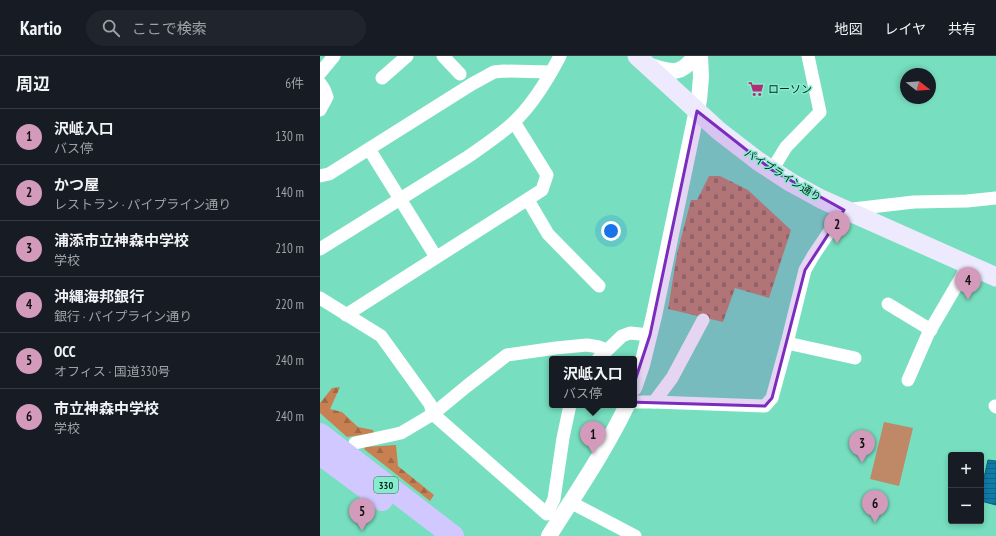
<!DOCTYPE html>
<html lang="ja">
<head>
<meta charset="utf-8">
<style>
  body { margin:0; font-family:"PT Sans Narrow","Noto Sans JP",sans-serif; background:#20242c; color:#f1f3f6 }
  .controls { position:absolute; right:12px; bottom:12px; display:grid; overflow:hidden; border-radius:4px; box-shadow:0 2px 6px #0003 }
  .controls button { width:36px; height:36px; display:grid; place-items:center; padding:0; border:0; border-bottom:1px solid #363941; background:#171b24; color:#f1f3f6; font:20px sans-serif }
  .compass { position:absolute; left:580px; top:12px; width:36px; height:36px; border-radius:50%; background:#171b24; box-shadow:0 2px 6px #0003; rotate:107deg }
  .you { position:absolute; left:291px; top:175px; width:14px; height:14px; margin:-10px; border:3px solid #fff; border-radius:50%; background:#1a73e8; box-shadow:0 0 0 6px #1a73e833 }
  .badge { display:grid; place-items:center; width:26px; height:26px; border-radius:50%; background:#d49abc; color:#111; font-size:13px; font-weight:700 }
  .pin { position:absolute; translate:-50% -33px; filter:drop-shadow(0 1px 2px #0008) }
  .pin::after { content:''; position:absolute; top:21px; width:14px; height:12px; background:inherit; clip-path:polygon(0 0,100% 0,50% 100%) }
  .popup { position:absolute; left:229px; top:300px; width:88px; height:52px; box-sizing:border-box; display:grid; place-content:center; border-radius:4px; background:#171b24; filter:drop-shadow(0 1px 3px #0005); font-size:13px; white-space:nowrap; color:#9ea1a6 }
  .popup b { font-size:15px; color:#f1f3f6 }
  .popup::after { content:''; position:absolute; left:50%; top:100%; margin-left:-8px; border:8px solid transparent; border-top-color:#171b24 }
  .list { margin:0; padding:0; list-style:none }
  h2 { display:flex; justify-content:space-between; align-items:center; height:52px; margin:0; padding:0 16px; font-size:17px }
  h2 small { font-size:13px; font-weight:400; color:#9ea1a6 }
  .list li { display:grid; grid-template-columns:26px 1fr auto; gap:12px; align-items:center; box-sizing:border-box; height:56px; padding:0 16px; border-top:1px solid #363941 }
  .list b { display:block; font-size:15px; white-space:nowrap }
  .list p { margin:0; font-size:13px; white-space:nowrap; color:#9ea1a6 }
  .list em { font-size:13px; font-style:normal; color:#9ea1a6 }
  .icon { flex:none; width:22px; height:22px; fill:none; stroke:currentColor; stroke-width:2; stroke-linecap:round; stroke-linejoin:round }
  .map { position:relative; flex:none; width:676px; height:480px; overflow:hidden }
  header { display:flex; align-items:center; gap:24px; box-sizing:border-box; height:56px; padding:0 20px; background:#171b24; border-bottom:1px solid #363941 }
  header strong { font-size:19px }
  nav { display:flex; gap:22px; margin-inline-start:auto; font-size:14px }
  .search { width:280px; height:36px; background:#20242c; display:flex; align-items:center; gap:10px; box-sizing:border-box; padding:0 14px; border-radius:22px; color:#9ea1a6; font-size:15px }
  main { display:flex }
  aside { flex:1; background:#171b24 }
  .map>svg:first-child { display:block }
</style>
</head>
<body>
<header>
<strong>Kartio</strong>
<div class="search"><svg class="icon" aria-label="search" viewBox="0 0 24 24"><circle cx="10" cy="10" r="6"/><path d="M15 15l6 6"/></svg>ここで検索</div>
<nav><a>地図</a><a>レイヤ</a><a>共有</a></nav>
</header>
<main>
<aside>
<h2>周辺<small>6件</small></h2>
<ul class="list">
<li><span class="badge">1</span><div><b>沢岻入口</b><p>バス停</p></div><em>130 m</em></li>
<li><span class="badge">2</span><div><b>かつ屋</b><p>レストラン · パイプライン通り</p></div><em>140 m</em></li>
<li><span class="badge">3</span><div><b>浦添市立神森中学校</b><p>学校</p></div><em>210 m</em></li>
<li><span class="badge">4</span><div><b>沖縄海邦銀行</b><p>銀行 · パイプライン通り</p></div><em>220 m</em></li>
<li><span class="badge">5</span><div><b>OCC</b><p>オフィス · 国道330号</p></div><em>240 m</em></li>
<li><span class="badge">6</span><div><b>市立神森中学校</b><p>学校</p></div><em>240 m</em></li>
</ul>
</aside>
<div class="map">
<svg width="676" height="480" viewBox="0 0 676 480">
  <defs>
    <pattern id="forest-firs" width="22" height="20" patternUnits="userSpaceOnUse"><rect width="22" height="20" fill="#c88053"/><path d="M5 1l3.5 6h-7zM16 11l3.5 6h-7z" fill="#a06944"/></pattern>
    <pattern id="cemetery-stones" width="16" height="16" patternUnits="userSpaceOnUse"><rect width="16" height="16" fill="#bf8867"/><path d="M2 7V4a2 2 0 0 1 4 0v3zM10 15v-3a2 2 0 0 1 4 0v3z" fill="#996f54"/></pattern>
    <pattern id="water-rules" width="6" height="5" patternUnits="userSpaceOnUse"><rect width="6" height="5" fill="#107ca6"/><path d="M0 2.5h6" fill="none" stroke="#0d6687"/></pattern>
  </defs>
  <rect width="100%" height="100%" fill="#77dfbf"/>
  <g fill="url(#forest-firs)">
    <polygon points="20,331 10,353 22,356 38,371 53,374 54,377 27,381 0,357 0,347 12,332"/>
    <polygon points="76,389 78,410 114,439 110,445 44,393 45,391"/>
  </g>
  <polygon fill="url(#cemetery-stones)" points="389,120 400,120 428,134 471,174 449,242 415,232 403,266 348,253 357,198 371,144 377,144"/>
  <polygon fill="#bf8867" points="564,366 593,372 579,430 550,423"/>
  <polygon fill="url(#water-rules)" stroke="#0d627d" points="668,404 676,405 676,449 661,445 661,435"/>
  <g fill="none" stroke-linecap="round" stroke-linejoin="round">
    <g stroke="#fff" stroke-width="13">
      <polyline points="123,0 140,18"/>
      <polyline points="0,17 14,0"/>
      <polyline points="62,22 87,0"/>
      <polyline points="0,27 4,33 7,41 0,54"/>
      <polyline points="49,93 116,201"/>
      <polyline points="452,114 466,91 500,56 488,0"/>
      <polyline points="0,120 9,118 152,28 174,16 184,15 231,16"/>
      <polyline points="208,144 228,178 279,230"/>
      <path d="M0 193 146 102C162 91 179 80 194 66 213 48 228 23 240 0"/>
      <polyline points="0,242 61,280 110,348 113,358 227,458 234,443 243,382 250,349"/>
      <polyline points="568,248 611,274"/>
      <polyline points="26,259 222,134 227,119 194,66"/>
      <polyline points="467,287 535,302"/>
      <polyline points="278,303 302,280 310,277 330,279"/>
      <polyline points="588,324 608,278 649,208"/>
      <polyline points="314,346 334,346 445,350 452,342 467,287 485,214 493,200 524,154 594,146 647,145 676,142"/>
      <polyline points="334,346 352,322 383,264"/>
      <polyline points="675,350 676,351"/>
      <polyline points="35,387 81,377 113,358 147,330 187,299 236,292 267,289 279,291 287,294"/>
      <polyline points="250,446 315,480"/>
    </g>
    <g stroke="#fff" stroke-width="16">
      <path d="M328 9C350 16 360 21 375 0"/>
      <polyline points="314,332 322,309 334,260 379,44 381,21 380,0"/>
      <path d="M229 480C256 437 285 395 307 349"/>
    </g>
    <polyline stroke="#eeeafe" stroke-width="19" points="317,0 399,75 438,105 470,126 501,143 676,221"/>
    <g stroke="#d0c8fe" stroke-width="22">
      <polyline points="0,378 133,480"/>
      <polyline points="0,398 62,444"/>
    </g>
  </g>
  <path fill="#7b2cbf" fill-opacity="0.2" stroke="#7b2cbf" stroke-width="3" stroke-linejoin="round" d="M377 55 452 114 524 154 485 214 452 342 445 350 308 346 330 279Z"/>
  <defs>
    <symbol id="supermarket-bare" viewBox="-9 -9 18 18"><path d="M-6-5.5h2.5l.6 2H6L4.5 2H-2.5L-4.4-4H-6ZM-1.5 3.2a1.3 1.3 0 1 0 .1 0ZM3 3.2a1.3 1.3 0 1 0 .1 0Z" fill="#b12d75" stroke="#85eccc" stroke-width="2.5" paint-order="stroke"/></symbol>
  </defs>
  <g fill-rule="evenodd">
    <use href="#supermarket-bare" x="425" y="22" width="22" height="22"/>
  </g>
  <g text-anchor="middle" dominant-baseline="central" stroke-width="3" stroke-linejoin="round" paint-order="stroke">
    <rect fill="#85eccc" stroke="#2b6252" stroke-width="1" x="54" y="421" width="24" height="16" rx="3"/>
    <g font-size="10" font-weight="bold" fill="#05271e">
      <text x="66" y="429">330</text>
    </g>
    <g font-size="11" fill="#05271e" stroke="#85eccc" text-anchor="start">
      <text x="448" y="33">ローソン</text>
    </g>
    <g font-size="11" fill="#05271e" stroke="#85eccc">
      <text transform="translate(463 119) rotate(32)">パイプライン通り</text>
    </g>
  </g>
</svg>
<div class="controls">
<button>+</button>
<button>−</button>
</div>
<svg class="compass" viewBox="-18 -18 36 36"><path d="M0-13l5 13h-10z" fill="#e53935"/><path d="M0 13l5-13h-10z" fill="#9ea1a6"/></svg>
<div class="you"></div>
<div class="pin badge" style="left:273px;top:398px">1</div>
<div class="popup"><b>沢岻入口</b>バス停</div>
<div class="pin badge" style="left:517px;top:188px">2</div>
<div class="pin badge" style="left:542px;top:407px">3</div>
<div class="pin badge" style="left:648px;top:244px">4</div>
<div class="pin badge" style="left:42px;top:475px">5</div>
<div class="pin badge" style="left:555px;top:467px">6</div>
</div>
</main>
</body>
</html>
